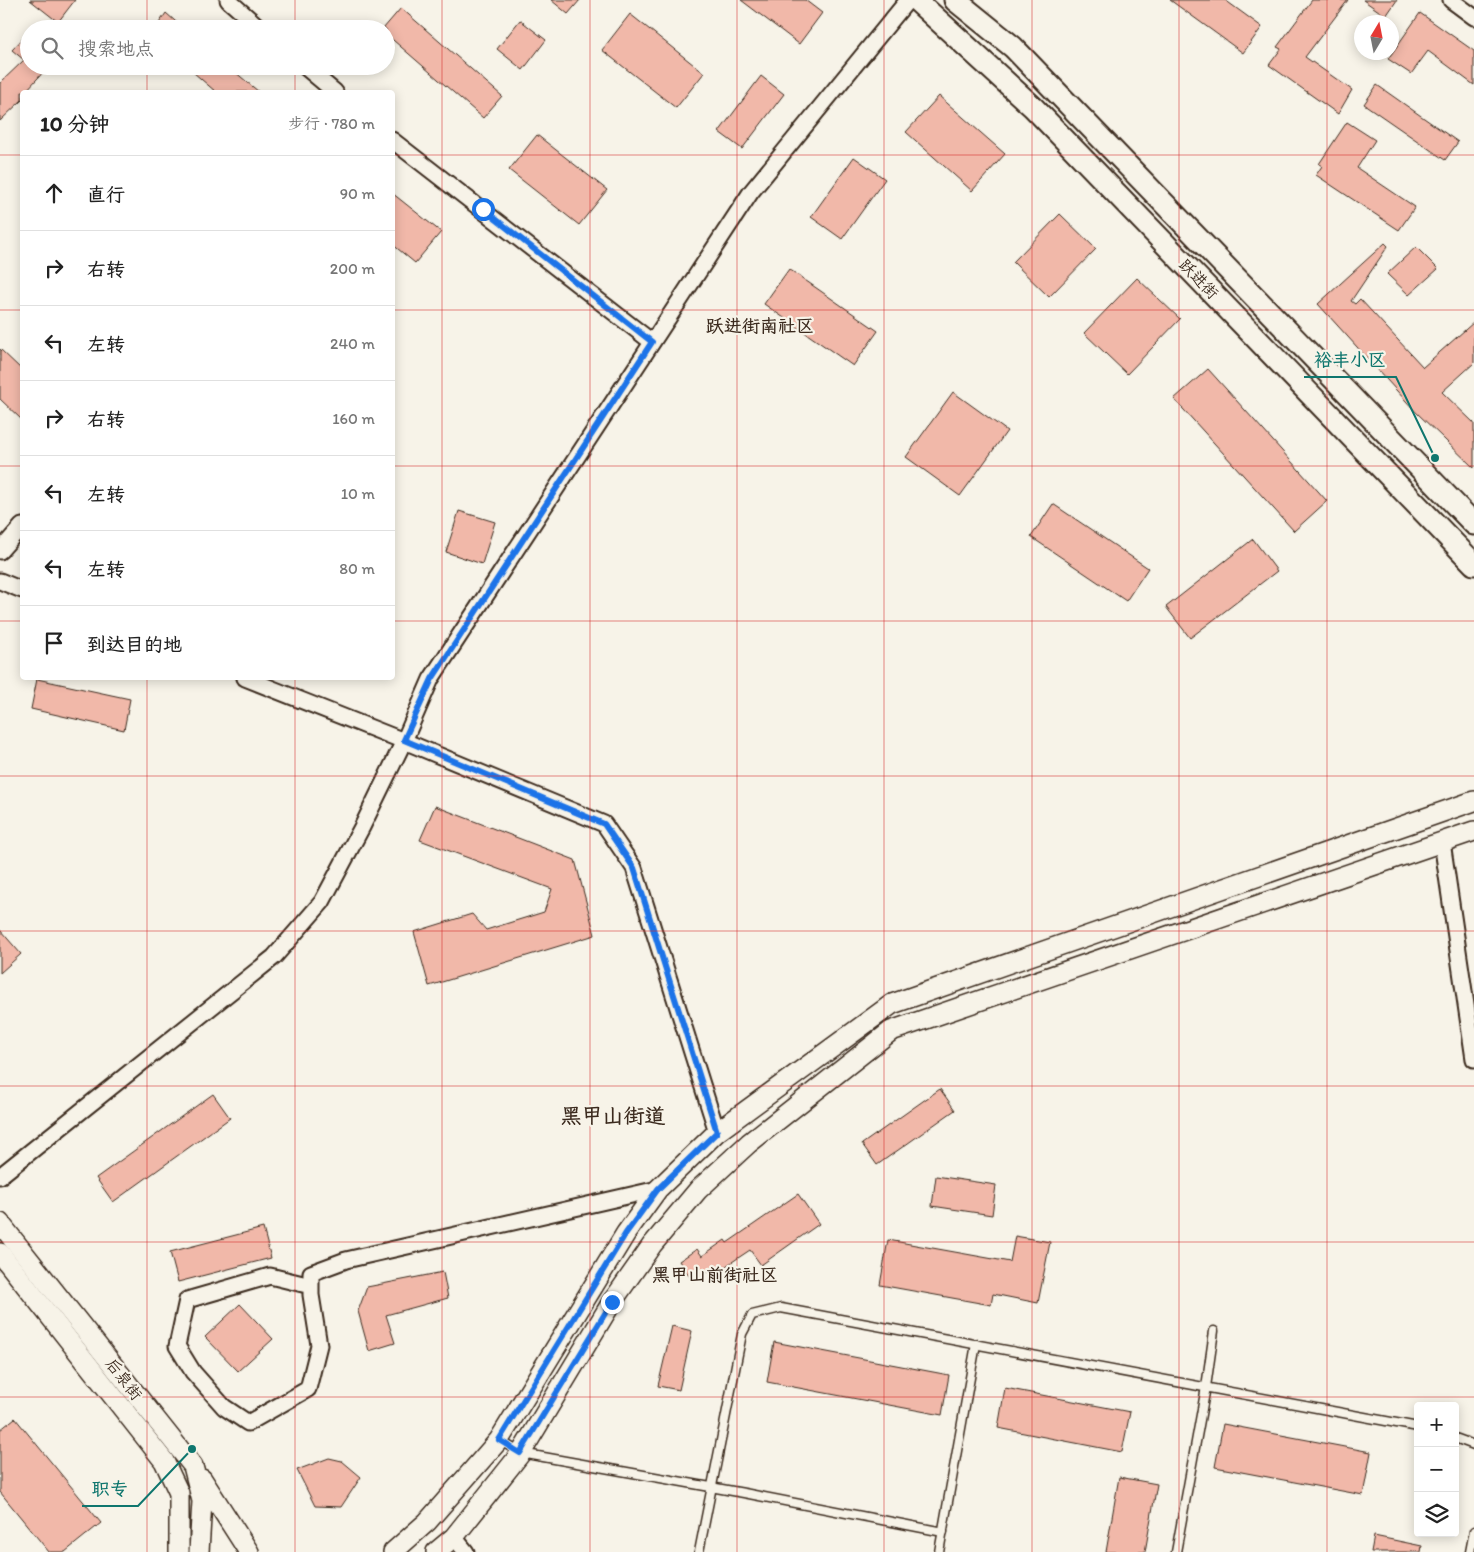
<!DOCTYPE html>
<html lang="zh">
<head>
<meta charset="utf-8">
<style>
  body { margin:0; font-family:Itim,"LXGW WenKai TC",sans-serif; background:#f6f6f6; color:#222 }
  .controls { position:absolute; right:15px; bottom:15px; display:grid; overflow:hidden; border-radius:5px; box-shadow:0 2px 12px #0003 }
  .controls button { width:45px; height:45px; display:grid; place-items:center; padding:0; border:0; border-bottom:1px solid #e0e0e0; background:#fff; color:#222; font:25px sans-serif }
  .compass { position:absolute; left:1354px; top:15px; width:45px; height:45px; border-radius:50%; background:#fff; box-shadow:0 2px 12px #0003; rotate:10deg }
  .stop { position:absolute; width:15px; height:15px; margin:-11px; border:4px solid #1a73e8; border-radius:50%; background:#fff }
  .stop.end { background:#1a73e8; border-color:#fff; box-shadow:0 1px 5px #0008 }
  .list { margin:0; padding:0; list-style:none }
  h2 { display:flex; justify-content:space-between; align-items:center; height:65px; margin:0; padding:0 20px; font-size:21px }
  h2 small { font-size:16px; font-weight:400; color:#767676 }
  .list li { display:grid; grid-template-columns:32px 1fr auto; gap:15px; align-items:center; box-sizing:border-box; height:75px; padding:0 20px; border-top:1px solid #e0e0e0 }
  .list b { display:block; font-size:19px; white-space:nowrap }
  .list em { font-size:16px; font-style:normal; color:#767676 }
  .icon { flex:none; width:28px; height:28px; fill:none; stroke:currentColor; stroke-width:2; stroke-linecap:round; stroke-linejoin:round }
  .map { position:relative; flex:none; width:1474px; height:1552px; overflow:hidden }
  .search { position:absolute; background:#fff; box-shadow:0 2px 12px #0003; left:20px; top:20px; width:375px; height:55px; display:flex; align-items:center; gap:12px; box-sizing:border-box; padding:0 18px; border-radius:28px; color:#767676; font-size:19px }
  .panel { position:absolute; background:#fff; box-shadow:0 2px 12px #0003; left:20px; top:90px; width:375px; height:590px; border-radius:5px }
  .map>svg:first-child { display:block }
</style>
</head>
<body>
<div class="map">
<svg width="1474" height="1552" viewBox="0 0 1474 1552">
  <rect width="100%" height="100%" fill="#f7f3e8"/>
  <filter id="ink" filterUnits="userSpaceOnUse"><feTurbulence type="fractalNoise" baseFrequency=".02" numOctaves="2"/><feDisplacementMap in="SourceGraphic" scale="10" xChannelSelector="R" yChannelSelector="G"/><feConvolveMatrix kernelMatrix="1 2 1 2 8 2 1 2 1" color-interpolation-filters="sRGB"/></filter>
  <g filter="url(#ink)">
    <g fill="#f1b8a9" stroke="#3b2a1e">
      <polygon points="30,0 75,0 58,22"/>
      <polygon points="551,0 580,0 568,14"/>
      <polygon points="741,0 805,0 822,13 799,44"/>
      <polygon points="1170,0 1225,0 1262,27 1243,53"/>
      <polygon points="1312,0 1348,0 1305,57 1352,90 1338,114 1269,65 1281,49 1277,47"/>
      <polygon points="1363,0 1397,0 1386,16"/>
      <polygon points="401,8 502,96 483,118 386,34 386,29 383,29"/>
      <polygon points="166,13 184,29 155,29"/>
      <polygon points="1420,13 1474,51 1474,85 1428,51 1411,74 1388,59"/>
      <polygon points="630,14 704,73 676,108 602,50"/>
      <polygon points="520,20 546,40 523,70 497,49"/>
      <polygon points="29,32 29,66 49,66 25,92 22,92 22,100 0,121 0,83 24,60 12,50"/>
      <polygon points="186,66 228,66 259,92 216,92"/>
      <polygon points="761,76 784,94 742,149 719,132"/>
      <polygon points="1377,85 1458,142 1445,160 1364,104"/>
      <polygon points="939,96 1005,154 972,191 906,132"/>
      <polygon points="1347,122 1375,140 1357,168 1415,207 1399,230 1316,175 1322,166 1319,164"/>
      <polygon points="537,135 607,190 579,225 509,170"/>
      <polygon points="854,157 885,179 842,239 811,217"/>
      <polygon points="392,193 441,232 415,263 392,244"/>
      <polygon points="1060,214 1096,249 1049,297 1013,262"/>
      <polygon points="1385,243 1388,246 1351,301 1355,304 1360,299 1423,367 1474,322 1474,363 1442,392 1474,423 1474,468 1416,412 1318,304"/>
      <polygon points="1416,247 1438,269 1409,295 1387,274"/>
      <polygon points="789,269 878,331 853,366 764,304"/>
      <polygon points="1137,278 1180,319 1127,374 1084,333"/>
      <polygon points="0,349 22,370 22,420 0,399"/>
      <polygon points="1208,369 1327,501 1294,531 1174,399"/>
      <polygon points="953,392 1007,431 960,496 906,457"/>
      <polygon points="1053,504 1148,568 1126,601 1031,537"/>
      <polygon points="459,511 495,522 482,564 446,552"/>
      <polygon points="1253,539 1277,571 1190,638 1166,607"/>
      <polygon points="37,679 130,699 124,730 31,709"/>
      <polygon points="435,806 575,860 595,935 429,986 414,932 472,914 486,930 544,912 552,889 420,840"/>
      <polygon points="0,930 21,954 0,973"/>
      <polygon points="940,1089 955,1110 877,1165 862,1144"/>
      <polygon points="213,1094 230,1118 113,1202 96,1178"/>
      <polygon points="936,1176 996,1185 992,1215 932,1206"/>
      <polygon points="798,1194 819,1224 761,1265 750,1250 714,1274 711,1269 693,1281 679,1261 697,1249 702,1256 725,1240 727,1243"/>
      <polygon points="263,1228 271,1258 178,1282 170,1252"/>
      <polygon points="1015,1236 1050,1242 1038,1303 993,1294 991,1305 880,1285 888,1240 1010,1262"/>
      <polygon points="443,1272 448,1298 386,1315 395,1343 369,1351 358,1311 367,1287"/>
      <polygon points="240,1304 273,1339 238,1371 205,1337"/>
      <polygon points="672,1326 692,1331 679,1390 658,1386"/>
      <polygon points="774,1342 949,1375 942,1415 767,1382"/>
      <polygon points="1005,1388 1130,1412 1122,1452 998,1428"/>
      <polygon points="15,1418 101,1523 65,1552 49,1552 0,1492 0,1430"/>
      <polygon points="1223,1424 1371,1452 1363,1495 1215,1467"/>
      <polygon points="329,1458 342,1461 361,1477 341,1507 315,1506 297,1470"/>
      <polygon points="1119,1477 1157,1484 1145,1552 1106,1552"/>
      <polygon points="1374,1536 1422,1546 1421,1552 1371,1552"/>
    </g>
    <g fill="none" stroke-linecap="round" stroke-linejoin="round">
      <defs>
        <g id="service">
          <polyline points="1455,1438 1474,1445"/>
          <polyline points="499,1440 521,1453 744,1493 943,1532"/>
          <polyline points="699,1552 742,1334 752,1315 781,1308 1418,1427"/>
          <polyline points="939,1552 976,1344"/>
          <polyline points="1176,1552 1206,1387 1214,1331"/>
          <polyline points="1470,1552 1474,1531"/>
        </g>
        <g id="minor">
          <polyline points="228,0 261,29"/>
          <polyline points="1451,0 1474,17"/>
          <polyline points="304,66 335,92"/>
          <polyline points="392,140 652,342"/>
          <polyline points="0,551 22,526"/>
          <polyline points="0,581 22,590"/>
          <polyline points="245,678 404,741 604,824 634,868 717,1132"/>
          <polyline points="1442,842 1474,1059"/>
          <polyline points="0,1176 274,957 322,902 362,827 404,741 431,679 751,192 908,0"/>
          <polyline points="311,1286 270,1276 187,1300 177,1346 193,1372 224,1407 248,1423 308,1389 319,1345 311,1295 311,1273 346,1260 658,1189"/>
          <polyline points="454,1537 466,1552"/>
        </g>
        <g id="tertiary">
          <polyline points="0,1223 193,1466 202,1501 199,1552"/>
          <polyline points="0,1253 164,1461 179,1493 179,1552"/>
          <polyline points="202,1479 249,1552"/>
          <polyline points="393,1552 427,1522 499,1440 626,1233 658,1189 717,1132 892,1004 1474,801"/>
          <polyline points="436,1552 454,1537 521,1453 612,1302 652,1245 698,1190 749,1143 891,1031 1474,831"/>
        </g>
        <g id="secondary">
          <polyline points="916,0 1033,107 1474,564"/>
          <polyline points="955,0 1013,47 1474,524"/>
        </g>
      </defs>
      <use href="#service" stroke="#3b2a1e" stroke-width="11"/>
      <use href="#minor" stroke="#3b2a1e" stroke-width="19"/>
      <use href="#tertiary" stroke="#3b2a1e" stroke-width="22"/>
      <use href="#secondary" stroke="#3b2a1e" stroke-width="25"/>
      <use href="#service" stroke="#f7f3e8" stroke-width="8"/>
      <use href="#minor" stroke="#f7f3e8" stroke-width="15"/>
      <use href="#tertiary" stroke="#f7f3e8" stroke-width="19"/>
      <use href="#secondary" stroke="#f7f3e8" stroke-width="21"/>
    </g>
  </g>
  <g fill="none" stroke-linecap="round" stroke-linejoin="round" filter="url(#ink)">
    <polyline stroke="#1a73e8" stroke-width="6" points="483,209 652,342 432,679 404,740 604,824 634,868 717,1132 658,1189 626,1233 499,1440 520,1453 612,1302"/>
  </g>
  <path fill="none" stroke="#d62828" stroke-width="1" stroke-opacity="0.55" d="M147 0V29M295 0V29M442 0V1552M590 0V1552M737 0V1552M884 0V1552M1032 0V1552M1179 0V1552M1327 0V1552M147 66V92M295 66V92M0 155H22M392 155H1474M0 310H22M392 310H1474M0 466H22M392 466H1474M0 621H22M392 621H1474M147 678V1552M295 678V1552M0 776H1474M0 931H1474M0 1086H1474M0 1242H1474M0 1397H1474"/>
  <g text-anchor="middle" dominant-baseline="central" stroke-width="4.5" stroke-linejoin="round" paint-order="stroke">
    <g font-size="16" fill="#3b2a1e" stroke="#f7f3e8">
      <text transform="translate(1199 279) rotate(46)">跃进街</text>
      <text transform="translate(124 1379) rotate(52)">后泉街</text>
    </g>
    <g font-size="18" font-weight="bold" fill="#3b2a1e" stroke="#f7f3e8">
      <text x="760" y="326">跃进街南社区</text>
      <text x="715" y="1275">黑甲山前街社区</text>
    </g>
    <g font-size="21" font-weight="bold" fill="#3b2a1e" stroke="#f7f3e8">
      <text x="613" y="1115">黑甲山街道</text>
    </g>
  </g>
  <path fill="none" stroke="#0f766e" stroke-width="2" d="M1435 458L1396 377H1304M192 1449L138 1506H82"/>
  <g fill="#0f766e" stroke="#f7f3e8" stroke-width="2">
    <circle cx="1435" cy="458" r="5"/>
    <circle cx="192" cy="1449" r="5"/>
  </g>
  <g font-size="18" text-anchor="middle" font-weight="bold" fill="#0f766e" stroke="#f7f3e8" stroke-width="4.5" stroke-linejoin="round" paint-order="stroke">
    <text x="1350" y="366">裕丰小区</text>
    <text x="110" y="1495">职专</text>
  </g>
</svg>
<div class="controls">
<button>+</button>
<button>−</button>
<button><svg class="icon" aria-label="layers" viewBox="0 0 24 24"><path d="M12 4l9 5-9 5-9-5zM3 14l9 5 9-5"/></svg></button>
</div>
<svg class="compass" viewBox="-18 -18 36 36"><path d="M0-13l5 13h-10z" fill="#e53935"/><path d="M0 13l5-13h-10z" fill="#767676"/></svg>
<div class="stop" style="left:483px;top:209px"></div>
<div class="stop end" style="left:612px;top:1302px"></div>
<div class="search"><svg class="icon" aria-label="search" viewBox="0 0 24 24"><circle cx="10" cy="10" r="6"/><path d="M15 15l6 6"/></svg>搜索地点</div>
<section class="panel">
<h2>10 分钟<small>步行 · 780 m</small></h2>
<ul class="list">
<li><svg class="icon" aria-label="ahead" viewBox="0 0 24 24"><path d="M12 20V5M6 11l6-6 6 6"/></svg><div><b>直行</b></div><em>90 m</em></li>
<li><svg class="icon" aria-label="right" viewBox="0 0 24 24"><path d="M7 20v-9h11M14 6l5 5-5 5"/></svg><div><b>右转</b></div><em>200 m</em></li>
<li><svg class="icon" aria-label="left" viewBox="0 0 24 24"><path d="M17 20v-9H6M10 6l-5 5 5 5"/></svg><div><b>左转</b></div><em>240 m</em></li>
<li><svg class="icon" aria-label="right" viewBox="0 0 24 24"><path d="M7 20v-9h11M14 6l5 5-5 5"/></svg><div><b>右转</b></div><em>160 m</em></li>
<li><svg class="icon" aria-label="left" viewBox="0 0 24 24"><path d="M17 20v-9H6M10 6l-5 5 5 5"/></svg><div><b>左转</b></div><em>10 m</em></li>
<li><svg class="icon" aria-label="left" viewBox="0 0 24 24"><path d="M17 20v-9H6M10 6l-5 5 5 5"/></svg><div><b>左转</b></div><em>80 m</em></li>
<li><svg class="icon" aria-label="arrive" viewBox="0 0 24 24"><path d="M6 21V4h12l-3 4 3 4H6"/></svg><div><b>到达目的地</b></div></li>
</ul>
</section>
</div>
</body>
</html>
